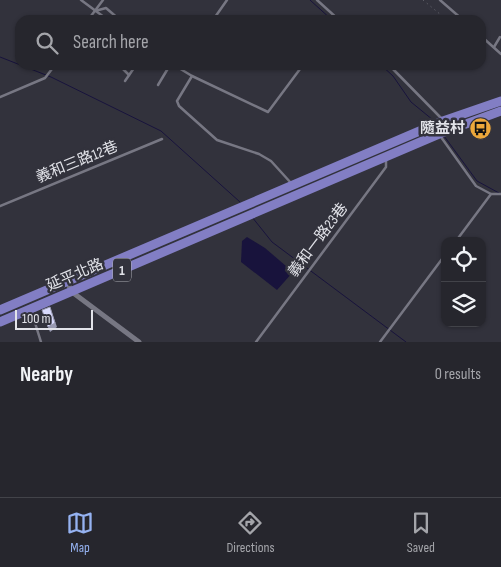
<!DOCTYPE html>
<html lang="en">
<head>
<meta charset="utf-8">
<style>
  body { margin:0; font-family:"Sofia Sans Condensed","Noto Sans TC",sans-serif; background:#323239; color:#f1f3f6 }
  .controls { position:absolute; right:15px; bottom:15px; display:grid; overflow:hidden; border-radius:10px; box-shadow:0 1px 4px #0004 }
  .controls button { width:45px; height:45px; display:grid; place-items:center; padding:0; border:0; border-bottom:1px solid #424349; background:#26262d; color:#f1f3f6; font:25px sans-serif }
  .scale { position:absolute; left:15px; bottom:12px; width:78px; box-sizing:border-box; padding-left:5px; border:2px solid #e2e3e9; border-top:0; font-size:14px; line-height:18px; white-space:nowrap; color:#e2e3e9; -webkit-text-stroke:4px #32323c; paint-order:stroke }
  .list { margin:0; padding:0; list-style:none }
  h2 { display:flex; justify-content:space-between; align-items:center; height:65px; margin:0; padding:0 20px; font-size:21px }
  h2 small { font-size:16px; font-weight:400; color:#a4a5aa }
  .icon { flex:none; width:28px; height:28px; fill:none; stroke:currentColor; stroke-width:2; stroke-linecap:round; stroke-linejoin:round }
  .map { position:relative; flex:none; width:501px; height:342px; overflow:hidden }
  .search { position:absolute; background:#26262d; box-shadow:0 1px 4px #0004; left:15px; right:15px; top:15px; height:55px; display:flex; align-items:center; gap:12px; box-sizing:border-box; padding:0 18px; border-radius:15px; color:#a4a5aa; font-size:19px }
  .sheet { height:155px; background:#26262d }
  nav { display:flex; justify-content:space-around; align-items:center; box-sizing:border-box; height:70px; border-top:1px solid #424349; background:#26262d; font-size:14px; color:#a4a5aa }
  nav a { display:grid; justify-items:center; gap:2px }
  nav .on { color:#95b2f1 }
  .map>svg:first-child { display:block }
</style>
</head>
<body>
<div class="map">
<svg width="501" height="342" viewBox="0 0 501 342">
  <rect width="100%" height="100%" fill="#32323c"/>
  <polygon fill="#18133c" points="247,237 265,248 293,272 277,290 241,262 242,241"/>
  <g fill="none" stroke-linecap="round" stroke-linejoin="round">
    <g stroke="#18133c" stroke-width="1">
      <polyline points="310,0 332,20"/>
      <polyline points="0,57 51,77 161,131 240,202"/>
      <polyline points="381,65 393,76 411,102 433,120"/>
      <polyline points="444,136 477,181 499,193"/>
      <polyline points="252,217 272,242 406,342"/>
    </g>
    <polyline stroke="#71717a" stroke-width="1" stroke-dasharray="1 4" stroke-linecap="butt" points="423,0 447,20"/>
    <g stroke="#777783" stroke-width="2.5">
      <polyline points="81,0 108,20"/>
      <polyline points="317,0 339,20"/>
      <polyline points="440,0 463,20"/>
      <polyline points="95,11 106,8 120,20"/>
      <polyline points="88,20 103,0"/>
      <polyline points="213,20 227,0"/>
      <polyline points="481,36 501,54"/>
      <polyline points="494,47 500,37"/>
      <polyline points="119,65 129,75"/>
      <polyline points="174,65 192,76 177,101 179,106 217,140 259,154 271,161 291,183"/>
      <polyline points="389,65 442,119"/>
      <polyline points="192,76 268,112 303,65"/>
      <polyline points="125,81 136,65"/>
      <polyline points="158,85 170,65"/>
      <polyline points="0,97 45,78 55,65"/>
      <polyline points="441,137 476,186 491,194"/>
      <polyline points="0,206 162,139"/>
      <polyline points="456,241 491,194 501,194"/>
      <polyline points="31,310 41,342"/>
      <polyline points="256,342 386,167 386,159"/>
      <polyline points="380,342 445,255"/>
    </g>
    <polyline stroke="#777783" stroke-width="5" points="67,282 72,292 139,342"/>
    <g stroke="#827ec4" stroke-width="9">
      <polyline points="0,310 443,121 501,101"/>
      <polyline points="0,322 439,134 501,111"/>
    </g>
  </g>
  <polygon fill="#9899b0" points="50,307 57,327 50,332 48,327"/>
  <polygon fill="#d9dafc" stroke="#9899b0" points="50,307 55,323 48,327 42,310"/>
  <defs>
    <symbol id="bus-disc" viewBox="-11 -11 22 22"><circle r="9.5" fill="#eda83b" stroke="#32323c"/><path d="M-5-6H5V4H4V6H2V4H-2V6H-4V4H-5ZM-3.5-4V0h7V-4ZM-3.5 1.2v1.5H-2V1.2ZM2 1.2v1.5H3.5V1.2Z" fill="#111"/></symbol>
  </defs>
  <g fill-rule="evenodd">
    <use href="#bus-disc" x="468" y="116" width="25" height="25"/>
  </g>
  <g text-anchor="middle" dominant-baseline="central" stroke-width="5" stroke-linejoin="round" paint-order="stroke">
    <rect fill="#32323c" stroke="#adaeb5" stroke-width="1" x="113" y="258.5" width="18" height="23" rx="4"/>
    <g font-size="14" font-weight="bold" fill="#e2e3e9">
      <text x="122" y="270">1</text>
    </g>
    <g font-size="15" font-weight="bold" fill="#e2e3e9" stroke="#32323c" text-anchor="end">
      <text x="465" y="128">隨益村</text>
    </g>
    <g font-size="15" fill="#e2e3e9" stroke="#32323c">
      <text transform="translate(77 162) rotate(-22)">義和三路12巷</text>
      <text transform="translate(318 240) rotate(-53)">義和一路23巷</text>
      <text transform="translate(75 275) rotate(-23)">延平北路</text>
    </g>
  </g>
</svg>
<div class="controls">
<button><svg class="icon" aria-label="locate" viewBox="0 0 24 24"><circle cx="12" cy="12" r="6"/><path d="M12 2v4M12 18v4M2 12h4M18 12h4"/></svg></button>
<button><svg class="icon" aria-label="layers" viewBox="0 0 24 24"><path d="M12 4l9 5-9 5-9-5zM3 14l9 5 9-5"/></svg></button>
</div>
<div class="scale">100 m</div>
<div class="search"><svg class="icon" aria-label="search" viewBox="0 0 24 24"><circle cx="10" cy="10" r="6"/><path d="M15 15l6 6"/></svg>Search here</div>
</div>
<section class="sheet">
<h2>Nearby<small>0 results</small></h2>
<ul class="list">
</ul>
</section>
<nav>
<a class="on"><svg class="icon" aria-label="map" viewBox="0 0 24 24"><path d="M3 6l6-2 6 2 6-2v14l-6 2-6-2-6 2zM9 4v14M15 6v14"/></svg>Map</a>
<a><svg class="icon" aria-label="directions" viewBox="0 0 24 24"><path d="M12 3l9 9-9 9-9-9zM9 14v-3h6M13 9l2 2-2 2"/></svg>Directions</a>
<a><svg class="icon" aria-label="saved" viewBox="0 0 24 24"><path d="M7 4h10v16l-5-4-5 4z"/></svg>Saved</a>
</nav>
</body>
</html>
